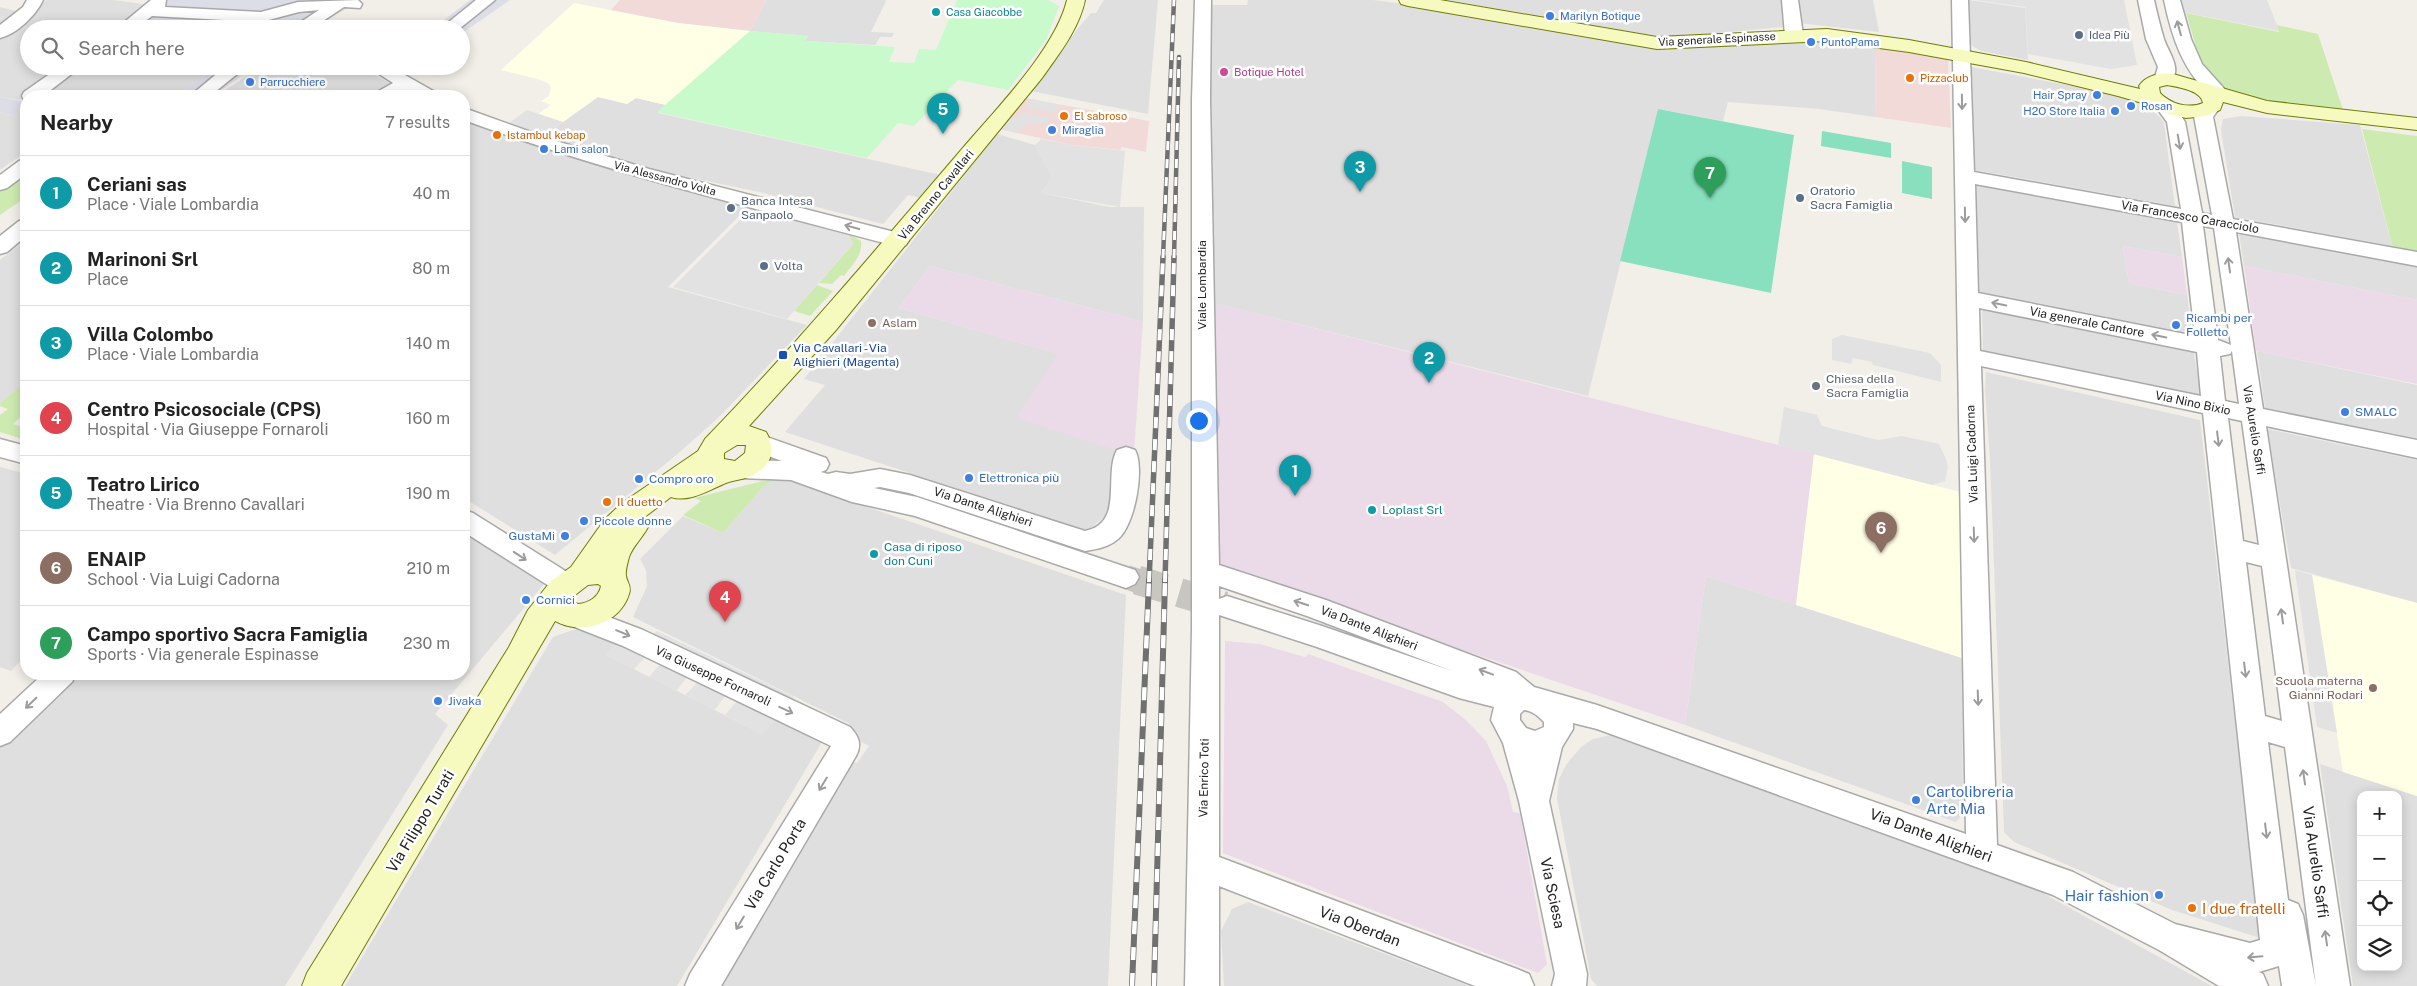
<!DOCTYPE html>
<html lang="en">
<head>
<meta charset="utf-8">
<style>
  body { margin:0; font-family:"Public Sans",sans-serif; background:#f6f6f6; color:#222 }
  .controls { position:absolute; right:15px; bottom:15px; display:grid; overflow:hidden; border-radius:10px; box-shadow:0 2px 12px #0003 }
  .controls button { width:45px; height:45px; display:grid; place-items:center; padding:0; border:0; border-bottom:1px solid #e0e0e0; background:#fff; color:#222; font:25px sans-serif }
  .you { position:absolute; left:1198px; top:420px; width:18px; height:18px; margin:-12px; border:4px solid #fff; border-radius:50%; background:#1a73e8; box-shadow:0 0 0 8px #1a73e833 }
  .badge { display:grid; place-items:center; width:32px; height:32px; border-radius:50%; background:#2563eb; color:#fff; font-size:16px; font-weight:700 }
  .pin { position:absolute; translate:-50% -41px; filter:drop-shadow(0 1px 2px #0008) }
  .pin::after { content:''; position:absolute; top:26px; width:18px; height:15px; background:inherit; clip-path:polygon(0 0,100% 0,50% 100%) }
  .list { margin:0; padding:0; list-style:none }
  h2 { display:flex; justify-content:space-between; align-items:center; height:65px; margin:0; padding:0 20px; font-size:21px }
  h2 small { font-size:16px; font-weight:400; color:#767676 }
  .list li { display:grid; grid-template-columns:32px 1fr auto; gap:15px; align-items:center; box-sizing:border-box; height:75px; padding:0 20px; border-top:1px solid #e0e0e0 }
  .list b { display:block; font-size:19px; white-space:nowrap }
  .list p { margin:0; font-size:16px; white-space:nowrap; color:#767676 }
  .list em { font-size:16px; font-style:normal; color:#767676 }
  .icon { flex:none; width:28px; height:28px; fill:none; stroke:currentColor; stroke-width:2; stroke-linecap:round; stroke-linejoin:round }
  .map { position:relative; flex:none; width:2417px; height:986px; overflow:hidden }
  .search { position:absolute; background:#fff; box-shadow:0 2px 12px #0003; left:20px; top:20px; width:450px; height:55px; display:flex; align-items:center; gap:12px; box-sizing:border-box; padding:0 18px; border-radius:28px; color:#767676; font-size:19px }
  .panel { position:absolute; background:#fff; box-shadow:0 2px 12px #0003; left:20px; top:90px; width:450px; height:590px; border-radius:20px }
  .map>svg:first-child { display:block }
</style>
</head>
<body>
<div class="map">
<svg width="2417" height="986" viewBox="0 0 2417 986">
  <rect width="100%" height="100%" fill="#f2efe9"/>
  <g fill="#e0dfdf" fill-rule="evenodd">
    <polygon points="47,0 113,0 150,5 116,29 29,29 29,66 66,66 19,100 0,97 0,7 28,14"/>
    <polygon points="766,0 885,0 886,1 871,32 894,33 892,37 880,37 875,45 805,41 808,36 750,31"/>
    <polygon points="1104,0 1158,0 1148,114 1031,91 1075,32 1091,13 1096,13"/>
    <polygon points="1248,0 1373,0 1446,9 1663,49 1827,39 1876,45 1875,117 1819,109 1728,102 1723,121 1658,109 1588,396 1210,302 1211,5 1247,5"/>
    <polygon points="1447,0 1782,0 1783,27 1710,34 1669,36 1638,34"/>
    <polygon points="1796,0 1873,0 1879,32 1798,23"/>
    <polygon points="1969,0 2025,8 2028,60 1981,51 1971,45"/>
    <polygon points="79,66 216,66 176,96 51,96 40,93"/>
    <polygon points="262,66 358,66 393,85 380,96 216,96"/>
    <polygon points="1971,67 2110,93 2143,104 2160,117 2164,123 2175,206 1975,170"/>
    <polygon points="598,97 627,104 636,98 666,105 658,113 941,175 921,198 908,195 883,224 759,192 640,167 542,137"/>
    <polygon points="0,112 19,117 26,112 26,152 0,170"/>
    <polygon points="2241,116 2360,125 2392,246 2235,217 2221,130 2223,119"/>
    <polygon points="464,118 491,130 532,143 752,203 668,287 807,325 719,417 681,451 555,555 464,498"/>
    <polygon points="997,134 1035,145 1052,177 1041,193 1110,207 1144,207 1143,322 930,266 899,308 1059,354 1119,451 1114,509 1087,531 785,432 825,385 804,379"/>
    <polygon points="1975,184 2177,222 2182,257 2123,246 2129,283 2187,295 2193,338 1979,294"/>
    <polygon points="2239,233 2417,265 2417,300 2244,266"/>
    <polygon points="26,240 26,382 0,403 0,260"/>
    <polygon points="1982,307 2193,348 2201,395 1983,351"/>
    <polygon points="2257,351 2417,385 2417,438 2265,408"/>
    <polygon points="1986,372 2200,420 2260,938 2172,910 2014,842 2004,832 1990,459 1985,391"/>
    <polygon points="2267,429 2417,460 2417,603 2291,568"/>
    <polygon points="0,467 26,474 26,656 11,671 0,667"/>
    <polygon points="779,477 1126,595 1108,986 720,986 852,762 857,763 869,746 858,740 848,723 633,617 647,586 646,570 640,559 683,516 723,533 764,486"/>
    <polygon points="464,532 544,584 435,714 448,725 285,986 0,986 0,748 77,674 464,674"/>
    <polygon points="1706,576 1962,658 1963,814 1956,822 1685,725"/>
    <polygon points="573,630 593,630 619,640 606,655 762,734 776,719 822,742 677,986 345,986 553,637"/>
    <polygon points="1610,735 2037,890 2212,986 1597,986 1591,979 1557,798 1559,779 1566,765 1581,747 1593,739"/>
    <path d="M2320 764 2417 796V986H2353ZM2361 795H2398V967H2361Z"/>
    <polygon points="1248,902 1470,986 1224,986 1221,931 1232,909"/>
  </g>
  <g fill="#f2dad9">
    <polygon points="620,0 766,0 750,31 678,23 610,11"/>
    <polygon points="1876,45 1948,57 1951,128 1875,117"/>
    <polygon points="1025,98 1149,121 1146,152 1122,147 1120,150 1072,145 999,129"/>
  </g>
  <g fill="#ebdbe8">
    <polygon points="2123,246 2182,257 2187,295 2129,283"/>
    <polygon points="930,266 1143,322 1134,453 1119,451 1017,418 1058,354 899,308"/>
    <polygon points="2244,266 2417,300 2417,384 2256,351"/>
    <polygon points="1214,303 1814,454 1796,605 1706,576 1685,725 1214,566"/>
    <polygon points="1225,641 1260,644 1305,657 1308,654 1443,702 1467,721 1486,741 1507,786 1513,812 1520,813 1547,964 1538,973 1223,853"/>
  </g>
  <g fill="#ffffe5">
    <polygon points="574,3 678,23 750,31 666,105 636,98 627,104 598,97 563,122 538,114 551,105 541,101 549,96 551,88 549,84 541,80 501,70"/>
    <polygon points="1814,454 1960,492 1962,658 1796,605"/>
    <polygon points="2312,575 2417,603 2417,796 2343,772"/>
  </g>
  <g fill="#cdebb0">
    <polygon points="2186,13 2279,32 2277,25 2318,34 2344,113 2235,97 2204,74"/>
    <polygon points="2362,129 2417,136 2417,253 2393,249"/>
    <polygon points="26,170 26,197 0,215 0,189"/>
    <path d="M848 233 861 241C863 255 852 265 844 276L841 275 832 284 819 283 853 244Z"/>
    <polygon points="817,285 833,291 810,316 794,311"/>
    <polygon points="26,382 26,412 13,424 26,428 26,440 0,432 0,415 8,409 0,406 0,403"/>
    <polygon points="779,477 764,486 723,533 683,515 701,501 694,498"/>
  </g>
  <polygon fill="#c8facc" points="957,0 1048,0 1059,6 1046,40 1008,90 958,80 914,126 898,123 867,158 657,112 750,31 808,36 805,41 895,47 889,62 914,63 919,49 936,50"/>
  <g fill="#88e0be">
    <polygon points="1658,109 1794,135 1771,293 1620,261"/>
    <polygon points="1822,131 1891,143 1891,158 1821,146"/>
    <polygon points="1902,161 1932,167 1932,199 1902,193"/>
  </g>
  <g fill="#e2e2e2">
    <polygon points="1975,0 2124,0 2137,65 2111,69 2028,54 2025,7"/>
    <polygon points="2179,0 2267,0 2279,31 2182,12"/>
    <polygon points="1032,99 1060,105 1054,113 1026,107"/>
    <polygon points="527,110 563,122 542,137 517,129 520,127 509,123"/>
    <polygon points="1023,112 1051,117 1045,125 1028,122 1018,133 1001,129 1011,117 1018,118"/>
    <polygon points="1041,139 1072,145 1125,151 1120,207 1041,193 1052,177 1035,145"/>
    <polygon points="752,208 848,233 853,244 787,319 673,287"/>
    <polygon points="1842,335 1930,353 1941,365 1941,382 1873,365 1872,362 1853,358 1851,364 1832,360 1832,339"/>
    <polygon points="1784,407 1817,415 1822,426 1878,440 1902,436 1939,444 1946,459 1948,467 1945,481 1932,485 1778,445"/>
    <polygon points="2295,570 2312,575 2337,733 2317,727"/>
    <polygon points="657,631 794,697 788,704 650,638"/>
    <polygon points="619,640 648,654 634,669 605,655"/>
    <polygon points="662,662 689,675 676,691 649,677"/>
    <polygon points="699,681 727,694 714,710 685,695"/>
    <polygon points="738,700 776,719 762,734 725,715"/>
  </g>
  <g fill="#dddde8">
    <polygon points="165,0 361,0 312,29 205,29 141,24"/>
    <polygon points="470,0 510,0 461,34 461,29 432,29"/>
    <polygon points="216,66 256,66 213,96 176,96"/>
    <polygon points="0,97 26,102 26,112 19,117 0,112"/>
  </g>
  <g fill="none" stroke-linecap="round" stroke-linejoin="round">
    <polyline stroke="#c8c6c1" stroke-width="24" stroke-dasharray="24 12" stroke-linecap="butt" points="1126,577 1141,582"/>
    <polyline stroke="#c8c6c1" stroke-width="29" stroke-dasharray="29 15" stroke-linecap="butt" points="1137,580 1224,606"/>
    <defs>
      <g id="street">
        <path d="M27 0H43C36 15 17 34 0 38V25L23 7Z"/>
        <polygon points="151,0 166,0 165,7 261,12 298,2 358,0 362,4 360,8 344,7 311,29 290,29 319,10 299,12 261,22 152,16 135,29 116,29"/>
        <polygon points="476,0 495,0 459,29 440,29"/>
        <path d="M1195 0H1211L1210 99 1219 565 1326 600 1516 672 1534 687 1597 705 1966 834 1952 0H1968L1974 172 2181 209 2167 122 2159 111 2148 101 2150 97H2164L2173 103 2185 122 2202 213 2212 215 2194 116C2200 107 2205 103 2216 106L2218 110 2213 117 2233 219 2417 252V266L2236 232 2263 409 2417 440V458L2266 426 2350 986H2316L2285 747 2268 742 2288 900 2298 904 2303 915 2316 986H2282L2279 966 2259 972 2263 974 2268 986H2219L2159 950 2053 895 1597 729 1573 723V729L1562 747 1549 801 1587 974 1586 986H1552L1555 974 1519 801 1503 743 1491 720 1494 707 1459 698 1317 647 1219 615V857L1517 969 1529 974 1534 986H1475L1219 886V986H1185L1192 628V99ZM1975 184 2182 222 2195 336 1978 293ZM2203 226 2214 228 2231 345 2218 340ZM1979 308 2197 352 2201 396 1980 351ZM2232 351 2239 404 2225 401 2220 356 2230 354ZM1981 366 2203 413 2260 940 2250 943 2175 924 2073 872 1997 845ZM2228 418 2242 421 2259 545 2243 541ZM2246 562 2262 566 2282 721 2265 716ZM1219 586 1307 616 1452 671 1322 626 1227 596 1219 599ZM1524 710C1533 711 1538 716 1544 722V727L1535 731 1526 728 1520 720V714Z"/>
        <polygon points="1782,0 1798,0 1803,35 1800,39 1788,39 1785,35"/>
        <path d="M2138 0H2154C2157 13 2160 26 2164 39 2168 52 2184 71 2169 82 2164 86 2159 85 2154 84L2151 80 2156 74 2158 67 2146 39Z"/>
        <path d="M2164 0H2180L2191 39 2202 64 2229 94 2227 98H2213C2183 72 2172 38 2164 0Z"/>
        <polygon points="61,66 82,66 43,96 26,96 26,100 24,100 22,96 24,92"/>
        <polygon points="226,66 247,66 210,96 190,96"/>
        <polygon points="367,66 389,66 435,92 437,96 415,96 406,91 396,96 375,96 377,92 393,83"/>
        <path d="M464 108 556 141 649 169 906 235 909 240 906 245 899 247C753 208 606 172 464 120Z"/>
        <polygon points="26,159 26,174 7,188 0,190 0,175 19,161"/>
        <polygon points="26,220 26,236 7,252 0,254 0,236 19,221"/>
        <path d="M761 435 826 458 829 464 826 470 821 472 828 474 836 472 850 474 880 469 910 475 1085 531C1125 523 1103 475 1117 450L1126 447 1135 450C1145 468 1135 525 1118 539 1109 547 1097 549 1085 551L909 493 880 487 874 488 917 497 1135 570 1139 577 1135 584 1126 588 915 516 852 502 791 480 741 478 732 475 729 469 732 463 741 460 782 461 752 450 749 444 752 438Z"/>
        <polygon points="0,439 26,446 26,464 0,457"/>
        <polygon points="464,510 473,513 575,577 579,584 575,591 566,595 557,591 464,532"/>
        <path d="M577 605 643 630 850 727C859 737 862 744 856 756L721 986H685L690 974 831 746 623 646 567 624 563 616 567 608Z"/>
        <polygon points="43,674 76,674 72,682 10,742 0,746 0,714"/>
      </g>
      <g id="secondary">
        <path d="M1067 0H1085C1079 29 1059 54 1042 78L836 330 749 426 766 432C778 452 770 469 748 477 741 480 733 480 726 483 709 490 689 503 671 497L642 519 648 527C643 537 633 546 629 557 628 561 625 571 626 576 627 583 632 586 629 594 620 624 581 636 555 621L341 986H302L307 973 509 647 528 610 551 581 571 567 605 519 622 503 698 451 705 439C793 348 874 252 956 156 990 115 1055 51 1067 0ZM737 445H746L745 453 735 461 724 459V453ZM598 584 601 586C599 597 589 603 578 604L573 601 575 595 588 585Z"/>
        <path d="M1399 0H1440L1657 37 1827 29 1909 40 2026 62 2140 89 2139 86C2146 75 2161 72 2173 74L2267 101 2417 118V130L2267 113 2223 102 2220 110 2206 116 2186 118 2168 114 2149 105 2118 96 2024 73 1909 52 1827 41 1657 49 1408 6 1401 4ZM2167 85C2178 87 2201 90 2203 103 2189 109 2170 104 2160 93L2159 87Z"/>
      </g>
    </defs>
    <use href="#street" stroke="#a9a9a9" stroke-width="3"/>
    <use href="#secondary" stroke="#707d05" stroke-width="2"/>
    <use href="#street" fill="#fff" fill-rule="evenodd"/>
    <use href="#secondary" fill="#f7fabf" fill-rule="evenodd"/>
    <defs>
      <g id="rail-far2">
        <polyline points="1163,258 1174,0"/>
        <polyline points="1174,258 1179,57"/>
      </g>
      <g id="rail-far1">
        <polyline points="1149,582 1163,257"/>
        <polyline points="1165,582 1174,257"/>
      </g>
      <g id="rail">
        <polyline points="1132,986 1149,580"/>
        <polyline points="1154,986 1165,580"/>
      </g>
    </defs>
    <use href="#rail-far2" stroke="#707070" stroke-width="4.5"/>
    <use href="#rail-far1" stroke="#707070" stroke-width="5.5"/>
    <use href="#rail" stroke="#707070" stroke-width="6"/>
    <use href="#rail-far2" stroke="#fff" stroke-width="3" stroke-dasharray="9" stroke-linecap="butt"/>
    <use href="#rail-far1" stroke="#fff" stroke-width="4" stroke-dasharray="11" stroke-linecap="butt"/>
    <use href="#rail" stroke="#fff" stroke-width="4.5" stroke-dasharray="13" stroke-linecap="butt"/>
  </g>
  <defs><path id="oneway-shaft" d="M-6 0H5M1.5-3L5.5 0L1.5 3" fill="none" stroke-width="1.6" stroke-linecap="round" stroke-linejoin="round" transform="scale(1.25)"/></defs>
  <g stroke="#9c9c9c">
    <use href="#oneway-shaft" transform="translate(2179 28) rotate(-105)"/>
    <use href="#oneway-shaft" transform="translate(1962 102) rotate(89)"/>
    <use href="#oneway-shaft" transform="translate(2179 142) rotate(80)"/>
    <use href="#oneway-shaft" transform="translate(1965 215) rotate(89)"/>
    <use href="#oneway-shaft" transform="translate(852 227) rotate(-165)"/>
    <use href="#oneway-shaft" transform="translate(2229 265) rotate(-98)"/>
    <use href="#oneway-shaft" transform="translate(1999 304) rotate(-169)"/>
    <use href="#oneway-shaft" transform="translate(2159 336) rotate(-169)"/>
    <use href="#oneway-shaft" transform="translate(2218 439) rotate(83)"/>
    <use href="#oneway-shaft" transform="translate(1974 535) rotate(88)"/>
    <use href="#oneway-shaft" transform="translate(520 556) rotate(33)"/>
    <use href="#oneway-shaft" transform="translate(1301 603) rotate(-162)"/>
    <use href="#oneway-shaft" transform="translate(2282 616) rotate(-98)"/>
    <use href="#oneway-shaft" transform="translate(623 633) rotate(23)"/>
    <use href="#oneway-shaft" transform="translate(2245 670) rotate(83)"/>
    <use href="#oneway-shaft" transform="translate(1486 672) rotate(-159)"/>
    <use href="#oneway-shaft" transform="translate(1978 698) rotate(88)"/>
    <use href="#oneway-shaft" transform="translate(31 703) rotate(136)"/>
    <use href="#oneway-shaft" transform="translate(786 710) rotate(25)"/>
    <use href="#oneway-shaft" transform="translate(2304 777) rotate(-98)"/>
    <use href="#oneway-shaft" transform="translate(823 784) rotate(121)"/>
    <use href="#oneway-shaft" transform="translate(2266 831) rotate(83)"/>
    <use href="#oneway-shaft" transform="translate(740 923) rotate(121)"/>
    <use href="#oneway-shaft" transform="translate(2326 938) rotate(-98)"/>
    <use href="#oneway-shaft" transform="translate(2255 957) rotate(175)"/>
  </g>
  <g fill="#0f9aa8" stroke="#fff" stroke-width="2">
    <circle cx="936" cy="12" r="5"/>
    <circle cx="1372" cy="510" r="5"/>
    <circle cx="874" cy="554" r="5"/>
  </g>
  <g fill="#3f7fe0" stroke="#fff" stroke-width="2">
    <circle cx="1550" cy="16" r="5"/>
    <circle cx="1811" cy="42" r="5"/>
    <circle cx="250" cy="82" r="5"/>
    <circle cx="2097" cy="95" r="5"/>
    <circle cx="2131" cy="106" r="5"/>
    <circle cx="2115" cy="111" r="5"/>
    <circle cx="1052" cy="130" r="5"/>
    <circle cx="544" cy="149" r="5"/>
    <circle cx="2176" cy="325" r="5"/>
    <circle cx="2345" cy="412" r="5"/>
    <circle cx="969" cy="478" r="5"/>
    <circle cx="639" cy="479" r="5"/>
    <circle cx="584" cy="521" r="5"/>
    <circle cx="565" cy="536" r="5"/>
    <circle cx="526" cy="600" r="5"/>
    <circle cx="438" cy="701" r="5"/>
    <circle cx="1916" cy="800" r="5"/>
    <circle cx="2159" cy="895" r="5"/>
  </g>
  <g fill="#5c6f8a" stroke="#fff" stroke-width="2">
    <circle cx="2079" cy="35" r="5"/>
    <circle cx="1800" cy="198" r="5"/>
    <circle cx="731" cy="208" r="5"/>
    <circle cx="764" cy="266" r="5"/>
  </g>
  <circle fill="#d1479c" stroke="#fff" stroke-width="2" cx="1224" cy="72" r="5"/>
  <g fill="#e8710a" stroke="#fff" stroke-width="2">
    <circle cx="1910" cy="78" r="5"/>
    <circle cx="1064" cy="116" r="5"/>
    <circle cx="497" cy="135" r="5"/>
    <circle cx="607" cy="502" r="5"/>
    <circle cx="2192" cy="908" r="5"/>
  </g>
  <g fill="#8d6e63" stroke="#fff" stroke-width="2">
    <circle cx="872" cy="323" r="5"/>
    <circle cx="2373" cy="688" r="5"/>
  </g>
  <rect fill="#1a4fb4" stroke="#fff" stroke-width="2" x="778" y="350" width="10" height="10" rx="2.5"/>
  <circle fill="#6b7280" stroke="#fff" stroke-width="2" cx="1816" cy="386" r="5"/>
  <g text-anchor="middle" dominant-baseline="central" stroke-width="5" stroke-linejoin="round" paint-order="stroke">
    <g font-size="11" fill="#0d838f" stroke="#fff" text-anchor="start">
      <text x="946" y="12">Casa Giacobbe</text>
    </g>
    <g font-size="11" fill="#366cbe" stroke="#fff" text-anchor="start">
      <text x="1560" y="16">Marilyn Botique</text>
      <text x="1821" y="42">PuntoPama</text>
      <text x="260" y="82">Parrucchiere</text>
      <text x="2087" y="95" text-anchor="end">Hair Spray</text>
      <text x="2141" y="106">Rosan</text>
      <text x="2105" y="111" text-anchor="end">H2O Store Italia</text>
      <text x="1062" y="130">Miraglia</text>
      <text x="554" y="149">Lami salon</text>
    </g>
    <g font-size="11" fill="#4e5e75" stroke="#fff" text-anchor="start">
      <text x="2089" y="35">Idea Più</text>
    </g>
    <g font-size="11" fill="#222" stroke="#fff">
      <text transform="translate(1717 39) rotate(-3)">Via generale Espinasse</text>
      <text transform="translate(665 178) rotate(15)">Via Alessandro Volta</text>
    </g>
    <g font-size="11" fill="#b23c85" stroke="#fff" text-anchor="start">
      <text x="1234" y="72">Botique Hotel</text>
    </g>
    <g font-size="11" fill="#c56008" stroke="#fff" text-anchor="start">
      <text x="1920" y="78">Pizzaclub</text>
      <text x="1074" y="116">El sabroso</text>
      <text x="507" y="135">Istambul kebap</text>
    </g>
    <g font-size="12" fill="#4e5e75" stroke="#fff" text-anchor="start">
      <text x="1810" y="191">Oratorio<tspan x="1810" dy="14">Sacra Famiglia</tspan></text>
      <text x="741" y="201">Banca Intesa<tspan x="741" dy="14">Sanpaolo</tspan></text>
      <text x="774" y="266">Volta</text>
    </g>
    <g font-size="12" fill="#222" stroke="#fff">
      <text transform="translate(936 195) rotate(-51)">Via Brenno Cavallari</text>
      <text transform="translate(2190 217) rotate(10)">Via Francesco Caracciolo</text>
      <text transform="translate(1202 285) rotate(-90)">Viale Lombardia</text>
      <text transform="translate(2087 322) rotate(11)">Via generale Cantore</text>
      <text transform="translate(2193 403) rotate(12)">Via Nino Bixio</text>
      <text transform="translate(2254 430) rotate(81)">Via Aurelio Saffi</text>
      <text transform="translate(1972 454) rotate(-92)">Via Luigi Cadorna</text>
      <text transform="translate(983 507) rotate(18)">Via Dante Alighieri</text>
      <text transform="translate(1369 628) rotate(21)">Via Dante Alighieri</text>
      <text transform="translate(713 676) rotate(25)">Via Giuseppe Fornaroli</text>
      <text transform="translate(1204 778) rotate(-89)">Via Enrico Toti</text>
    </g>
    <g font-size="12" fill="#366cbe" stroke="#fff" text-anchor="start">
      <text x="2186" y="318">Ricambi per<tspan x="2186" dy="14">Folletto</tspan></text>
      <text x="2355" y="412">SMALC</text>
      <text x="979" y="478">Elettronica più</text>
      <text x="649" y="479">Compro oro</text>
      <text x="594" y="521">Piccole donne</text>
      <text x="555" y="536" text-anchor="end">GustaMi</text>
      <text x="536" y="600">Cornici</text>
      <text x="448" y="701">Jivaka</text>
    </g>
    <g font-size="12" fill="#785e54" stroke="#fff" text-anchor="start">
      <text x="882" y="323">Aslam</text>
      <text x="2363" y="681" text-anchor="end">Scuola materna<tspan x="2363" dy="14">Gianni Rodari</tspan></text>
    </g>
    <g font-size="12" fill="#164399" stroke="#fff" text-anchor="start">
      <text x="793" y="348">Via Cavallari - Via<tspan x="793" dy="14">Alighieri (Magenta)</tspan></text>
    </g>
    <g font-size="12" fill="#5b616d" stroke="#fff" text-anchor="start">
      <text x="1826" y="379">Chiesa della<tspan x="1826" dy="14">Sacra Famiglia</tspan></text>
    </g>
    <g font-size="12" fill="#c56008" stroke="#fff" text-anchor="start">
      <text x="617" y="502">Il duetto</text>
    </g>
    <g font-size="12" fill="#0d838f" stroke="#fff" text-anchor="start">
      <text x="1382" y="510">Loplast Srl</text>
      <text x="884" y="547">Casa di riposo<tspan x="884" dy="14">don Cuni</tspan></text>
    </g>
    <g font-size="15" fill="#366cbe" stroke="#fff" text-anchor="start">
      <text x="1926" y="791">Cartolibreria<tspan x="1926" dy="17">Arte Mia</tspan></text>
      <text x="2149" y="895" text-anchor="end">Hair fashion</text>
    </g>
    <g font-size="15" fill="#222" stroke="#fff">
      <text transform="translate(420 821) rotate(-59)">Via Filippo Turati</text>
      <text transform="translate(1931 835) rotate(20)">Via Dante Alighieri</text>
      <text transform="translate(2316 862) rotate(82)">Via Aurelio Saffi</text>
      <text transform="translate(775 864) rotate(-59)">Via Carlo Porta</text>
      <text transform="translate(1553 893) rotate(78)">Via Sciesa</text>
      <text transform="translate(1360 926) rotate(21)">Via Oberdan</text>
    </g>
    <g font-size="15" fill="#c56008" stroke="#fff" text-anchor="start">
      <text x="2202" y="908">I due fratelli</text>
    </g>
  </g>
</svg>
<div class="controls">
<button>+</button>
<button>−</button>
<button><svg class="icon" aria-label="locate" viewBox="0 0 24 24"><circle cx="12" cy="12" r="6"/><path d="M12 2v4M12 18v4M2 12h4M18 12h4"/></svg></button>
<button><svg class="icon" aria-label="layers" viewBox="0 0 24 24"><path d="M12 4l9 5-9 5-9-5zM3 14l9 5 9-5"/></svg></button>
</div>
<div class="you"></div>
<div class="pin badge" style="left:1295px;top:496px;background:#0f9aa8">1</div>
<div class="pin badge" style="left:1429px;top:383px;background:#0f9aa8">2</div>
<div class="pin badge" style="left:1360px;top:192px;background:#0f9aa8">3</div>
<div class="pin badge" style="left:725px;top:622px;background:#e0444e">4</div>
<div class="pin badge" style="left:943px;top:134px;background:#0f9aa8">5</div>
<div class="pin badge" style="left:1881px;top:553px;background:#8d6e63">6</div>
<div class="pin badge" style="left:1710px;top:198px;background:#2e9e5b">7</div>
<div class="search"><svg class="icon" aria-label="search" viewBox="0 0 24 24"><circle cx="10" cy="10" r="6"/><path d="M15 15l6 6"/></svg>Search here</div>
<section class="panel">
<h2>Nearby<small>7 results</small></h2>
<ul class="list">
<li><span class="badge" style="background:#0f9aa8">1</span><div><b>Ceriani sas</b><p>Place · Viale Lombardia</p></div><em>40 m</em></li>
<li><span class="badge" style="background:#0f9aa8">2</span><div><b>Marinoni Srl</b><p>Place</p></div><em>80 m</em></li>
<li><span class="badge" style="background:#0f9aa8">3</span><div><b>Villa Colombo</b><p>Place · Viale Lombardia</p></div><em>140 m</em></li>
<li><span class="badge" style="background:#e0444e">4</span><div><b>Centro Psicosociale (CPS)</b><p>Hospital · Via Giuseppe Fornaroli</p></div><em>160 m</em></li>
<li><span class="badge" style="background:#0f9aa8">5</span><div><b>Teatro Lirico</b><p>Theatre · Via Brenno Cavallari</p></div><em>190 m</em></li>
<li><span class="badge" style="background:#8d6e63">6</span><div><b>ENAIP</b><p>School · Via Luigi Cadorna</p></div><em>210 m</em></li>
<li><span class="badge" style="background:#2e9e5b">7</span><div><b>Campo sportivo Sacra Famiglia</b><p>Sports · Via generale Espinasse</p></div><em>230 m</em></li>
</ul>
</section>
</div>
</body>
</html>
